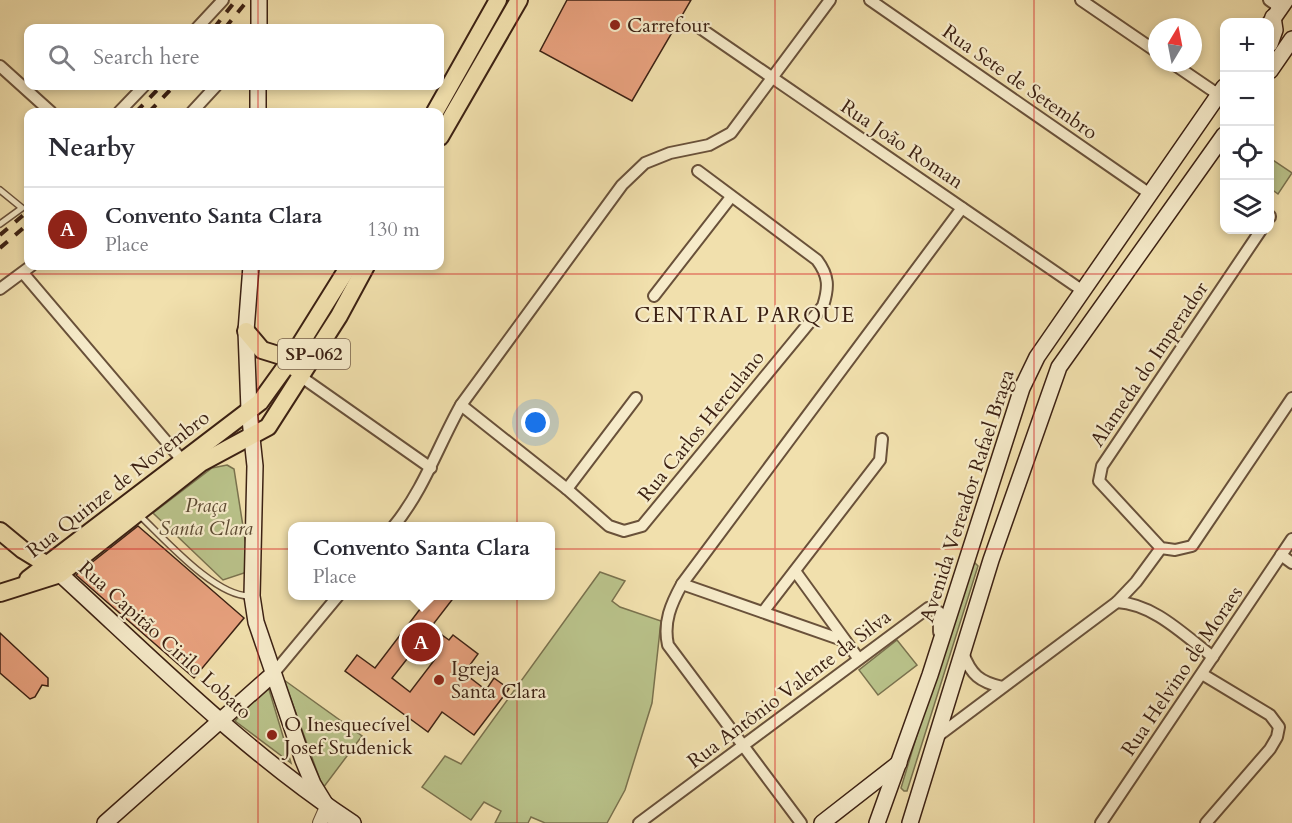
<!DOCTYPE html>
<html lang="en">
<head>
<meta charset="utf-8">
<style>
  body { margin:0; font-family:Cardo,serif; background:#f2f2f3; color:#2b2b33 }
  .controls { position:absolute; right:18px; top:18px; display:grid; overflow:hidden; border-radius:12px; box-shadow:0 3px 9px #0003 }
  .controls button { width:54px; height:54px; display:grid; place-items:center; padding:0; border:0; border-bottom:2px solid #e1e1e2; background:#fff; color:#2b2b33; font:30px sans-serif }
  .compass { position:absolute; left:1148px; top:18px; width:54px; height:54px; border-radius:50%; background:#fff; box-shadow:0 3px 9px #0003; rotate:10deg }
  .you { position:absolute; left:536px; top:423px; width:21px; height:21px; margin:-15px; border:4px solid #fff; border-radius:50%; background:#1a73e8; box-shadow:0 0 0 9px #1a73e833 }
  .badge { display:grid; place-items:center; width:39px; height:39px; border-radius:50%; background:#8f2418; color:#fff; font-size:20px; font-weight:700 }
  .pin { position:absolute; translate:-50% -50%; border:3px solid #fff; box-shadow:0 2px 6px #0006 }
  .popup { position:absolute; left:288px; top:522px; width:267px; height:78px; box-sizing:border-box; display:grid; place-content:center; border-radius:12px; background:#fff; filter:drop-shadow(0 2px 4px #0005); font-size:20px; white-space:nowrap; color:#7c7c81 }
  .popup b { font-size:22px; color:#2b2b33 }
  .popup::after { content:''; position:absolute; left:50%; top:100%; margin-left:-12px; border:12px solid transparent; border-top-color:#fff }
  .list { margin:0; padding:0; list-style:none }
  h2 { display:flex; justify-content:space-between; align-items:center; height:78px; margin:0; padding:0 24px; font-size:26px }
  h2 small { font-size:20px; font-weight:400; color:#7c7c81 }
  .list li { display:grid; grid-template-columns:39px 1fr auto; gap:18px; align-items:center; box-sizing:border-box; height:84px; padding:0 24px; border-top:2px solid #e1e1e2 }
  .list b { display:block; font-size:22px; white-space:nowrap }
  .list p { margin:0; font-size:20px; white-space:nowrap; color:#7c7c81 }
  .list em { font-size:20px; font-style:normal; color:#7c7c81 }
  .icon { flex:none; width:33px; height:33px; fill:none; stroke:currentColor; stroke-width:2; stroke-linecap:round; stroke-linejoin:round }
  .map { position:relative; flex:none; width:1292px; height:823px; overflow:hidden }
  .search { position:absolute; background:#fff; box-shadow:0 3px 9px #0003; left:24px; top:24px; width:420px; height:66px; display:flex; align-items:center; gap:15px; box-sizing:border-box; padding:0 21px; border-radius:12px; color:#7c7c81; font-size:22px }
  .panel { position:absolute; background:#fff; box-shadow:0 3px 9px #0003; left:24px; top:108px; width:420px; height:162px; border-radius:12px }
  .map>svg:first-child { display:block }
</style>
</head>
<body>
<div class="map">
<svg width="1292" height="823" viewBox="0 0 1292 823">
  <rect width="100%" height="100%" fill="#f1e0ad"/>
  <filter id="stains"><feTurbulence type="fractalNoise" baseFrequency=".00333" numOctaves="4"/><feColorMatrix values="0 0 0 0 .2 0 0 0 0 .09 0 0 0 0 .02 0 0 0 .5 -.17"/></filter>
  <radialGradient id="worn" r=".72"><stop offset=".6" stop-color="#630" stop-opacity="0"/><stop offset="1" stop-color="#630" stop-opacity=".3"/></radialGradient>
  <g fill="#b9c28a" stroke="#7a724e" stroke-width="1.5">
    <polygon points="1270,158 1292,173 1278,194 1270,188"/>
    <polygon points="227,465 234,469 250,571 223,580 153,513 212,468"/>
    <polygon points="974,562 978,566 907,791 904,791 901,788 936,672"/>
    <polygon points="600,572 625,581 612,601 620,607 661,621 652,703 625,790 607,823 545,823 531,817 528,823 495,823 501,811 484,802 471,820 422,787 445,756 461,764"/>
    <polygon points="897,640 917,665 878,695 859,670"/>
    <polygon points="284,680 362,736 323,788"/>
    <polygon points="268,686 291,763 235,721"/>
  </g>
  <g fill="#e8a17e" stroke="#3c2113" stroke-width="1.5" fill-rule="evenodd">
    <polygon points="567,0 691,0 632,101 540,51"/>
    <polygon points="138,526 244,618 194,678 76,575"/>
    <path d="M430 596H455L431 627 449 640 453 635 478 654 464 673 486 690 494 678 509 689 474 735 442 712 428 732 345 671 357 655 375 668ZM418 645 436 658 410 692 392 678Z"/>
    <polygon points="0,633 48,678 48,686 42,685 35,697 30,699 0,673"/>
  </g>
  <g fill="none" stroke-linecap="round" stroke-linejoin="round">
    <defs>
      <g id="service">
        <polyline points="0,190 22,208 0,224"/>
        <path d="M138 514C164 538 215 597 250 596"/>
      </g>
      <g id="minor">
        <polyline points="870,0 1150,194"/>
        <polyline points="1081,0 1157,52"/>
        <polyline points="1269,0 1280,8"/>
        <polyline points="197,28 223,0"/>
        <polyline points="700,28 1083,291"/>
        <polyline points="1172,63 1219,95"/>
        <polyline points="0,66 51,112"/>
        <polyline points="119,112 144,86"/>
        <polyline points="192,112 216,86"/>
        <polyline points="1270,217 1270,216"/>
        <polyline points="1261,230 1102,466 1099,481 1161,548 1175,550 1192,546 1292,398"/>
        <polyline points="23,273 182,460"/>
        <polyline points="0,289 31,266"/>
        <polyline points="654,296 731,197"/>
        <polyline points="300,376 431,468"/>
        <path d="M461 405 567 489 609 526 624 531 642 526 823 306C829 287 829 276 817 260L698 171"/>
        <polyline points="567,489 636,398"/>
        <path d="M394 526C424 489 438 446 461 405L622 185 645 163 670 153 709 145 731 133 830 0"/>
        <polyline points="1281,555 1292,563"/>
        <polyline points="795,571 858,658"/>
        <polyline points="682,584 845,641"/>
        <path d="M1117 602C1154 604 1184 635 1213 657"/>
        <polyline points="763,612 880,460 882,439"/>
        <path d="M963 653C971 675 980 682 1002 687"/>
        <polyline points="273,674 338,596"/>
        <polyline points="1202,674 1270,715 1279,727 1277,737 1270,749 1206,823"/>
        <polyline points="938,736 1117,602 1136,582 1161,548"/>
        <polyline points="639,823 928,608 939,612 939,632"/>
        <path d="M801 823 668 645C663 622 671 604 682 584L962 208"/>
        <polyline points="1101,823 1292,539"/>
      </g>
      <polyline id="tertiary" points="320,823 327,807"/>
      <g id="secondary">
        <polyline points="1270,23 1286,0"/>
        <polyline points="259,28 259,0"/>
        <polyline points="1270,44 1275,30 1273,17"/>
        <polyline points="1270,71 1292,39"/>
        <polyline points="258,112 258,86"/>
        <polyline points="251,266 246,331 249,410 255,466 252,596 256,622 303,760 313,784 337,823"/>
        <path d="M60 574C154 660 246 753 353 823"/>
        <polyline points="105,823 273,674"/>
        <polyline points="822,823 899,763"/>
        <polyline points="877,823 930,675 1022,388 1037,357 1224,87"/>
        <polyline points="910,823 991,560 1059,367 1224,135"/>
      </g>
      <g id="primary">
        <polyline points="435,112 498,0"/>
        <polyline points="440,137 519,0"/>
        <polyline points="246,331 262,350 291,359 295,368"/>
        <polyline points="0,531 23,550 54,569"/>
        <polyline points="28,579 260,402 291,359 349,266"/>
        <polyline points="0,593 60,574 201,463 268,427 339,316 366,266"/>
      </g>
    </defs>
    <use href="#service" stroke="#69513a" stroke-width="8"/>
    <use href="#minor" stroke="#69513a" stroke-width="14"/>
    <use href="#tertiary" stroke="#69513a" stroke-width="16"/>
    <use href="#secondary" stroke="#3c2113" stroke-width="18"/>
    <use href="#primary" stroke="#3c2113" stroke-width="20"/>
    <use href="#service" stroke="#f6ebca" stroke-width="5"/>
    <use href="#minor" stroke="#f6ebca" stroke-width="10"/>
    <use href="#tertiary" stroke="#f6ebca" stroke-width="14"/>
    <use href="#secondary" stroke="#f6ebca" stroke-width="15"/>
    <use href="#primary" stroke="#f1e0ad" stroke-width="16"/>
    <g stroke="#3c2113" stroke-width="4" stroke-dasharray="10 10" stroke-linecap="butt">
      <polyline points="214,28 236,0"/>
      <polyline points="225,28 248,0"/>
      <polyline points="136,112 161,86"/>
      <polyline points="149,112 174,86"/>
      <polyline points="0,235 28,211"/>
      <polyline points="0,248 28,224"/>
    </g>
  </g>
  <path fill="none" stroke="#d62828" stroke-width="1.5" stroke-opacity="0.55" d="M258 0V28M517 0V823M775 0V823M1034 0V823M258 86V112M258 266V823M0 274H1292M0 549H1292"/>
  <g fill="#8f2418" stroke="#f6ebca" stroke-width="2">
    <circle cx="615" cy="25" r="6"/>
    <circle cx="439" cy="680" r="6"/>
    <circle cx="272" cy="735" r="6"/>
  </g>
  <g text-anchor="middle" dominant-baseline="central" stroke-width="4.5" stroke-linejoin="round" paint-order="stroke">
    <rect fill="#f6ebca" stroke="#745e4a" stroke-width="1.5" x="278" y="339" width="72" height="30" rx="4.5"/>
    <g font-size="18" font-weight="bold" fill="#3c2113">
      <text x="314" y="354">SP-062</text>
    </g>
    <g font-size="20" fill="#3c2113" stroke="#f6ebca" text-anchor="start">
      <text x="627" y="25">Carrefour</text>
      <text x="451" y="668">Igreja<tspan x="451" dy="23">Santa Clara</tspan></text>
      <text x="284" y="724">O Inesquecível<tspan x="284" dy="23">Josef Studenick</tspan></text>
    </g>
    <g font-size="20" fill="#3c2113" stroke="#f6ebca">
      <text transform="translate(1020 82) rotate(35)">Rua Sete de Setembro</text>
      <text transform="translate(902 144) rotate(34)">Rua João Roman</text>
      <text transform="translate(1149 364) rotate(-56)">Alameda do Imperador</text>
      <text transform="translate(701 426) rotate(-51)">Rua Carlos Herculano</text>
      <text transform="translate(118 484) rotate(-38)">Rua Quinze de Novembro</text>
      <text transform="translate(967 496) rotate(-72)">Avenida Vereador Rafael Braga</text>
      <text transform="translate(165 640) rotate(42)">Rua Capitão Cirilo Lobato</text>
      <text transform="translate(1182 671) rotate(-56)">Rua Helvino de Moraes</text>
      <text transform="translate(789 689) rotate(-37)">Rua Antônio Valente da Silva</text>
    </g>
    <g font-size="20" font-style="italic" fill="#5b4931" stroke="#f6ebca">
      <text x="206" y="505">Praça<tspan x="206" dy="23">Santa Clara</tspan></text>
    </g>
    <g font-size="21" letter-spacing="1.5" fill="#3c2113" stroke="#f6ebca">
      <text x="745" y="315">CENTRAL PARQUE</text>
    </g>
  </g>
  <rect width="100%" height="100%" filter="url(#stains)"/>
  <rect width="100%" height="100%" fill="url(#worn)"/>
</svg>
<div class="controls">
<button>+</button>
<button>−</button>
<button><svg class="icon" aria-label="locate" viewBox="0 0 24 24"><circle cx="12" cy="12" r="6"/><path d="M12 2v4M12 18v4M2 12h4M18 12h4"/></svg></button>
<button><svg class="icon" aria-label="layers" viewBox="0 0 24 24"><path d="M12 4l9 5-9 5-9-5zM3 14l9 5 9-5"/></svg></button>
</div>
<svg class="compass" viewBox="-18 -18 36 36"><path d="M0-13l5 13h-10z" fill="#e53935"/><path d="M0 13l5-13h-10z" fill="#7c7c81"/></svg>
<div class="you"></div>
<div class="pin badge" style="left:421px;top:642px">A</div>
<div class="popup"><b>Convento Santa Clara</b>Place</div>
<div class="search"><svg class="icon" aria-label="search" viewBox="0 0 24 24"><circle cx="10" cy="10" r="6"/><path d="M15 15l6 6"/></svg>Search here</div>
<section class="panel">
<h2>Nearby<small></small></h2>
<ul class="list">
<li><span class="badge">A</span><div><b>Convento Santa Clara</b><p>Place</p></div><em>130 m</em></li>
</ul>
</section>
</div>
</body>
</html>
